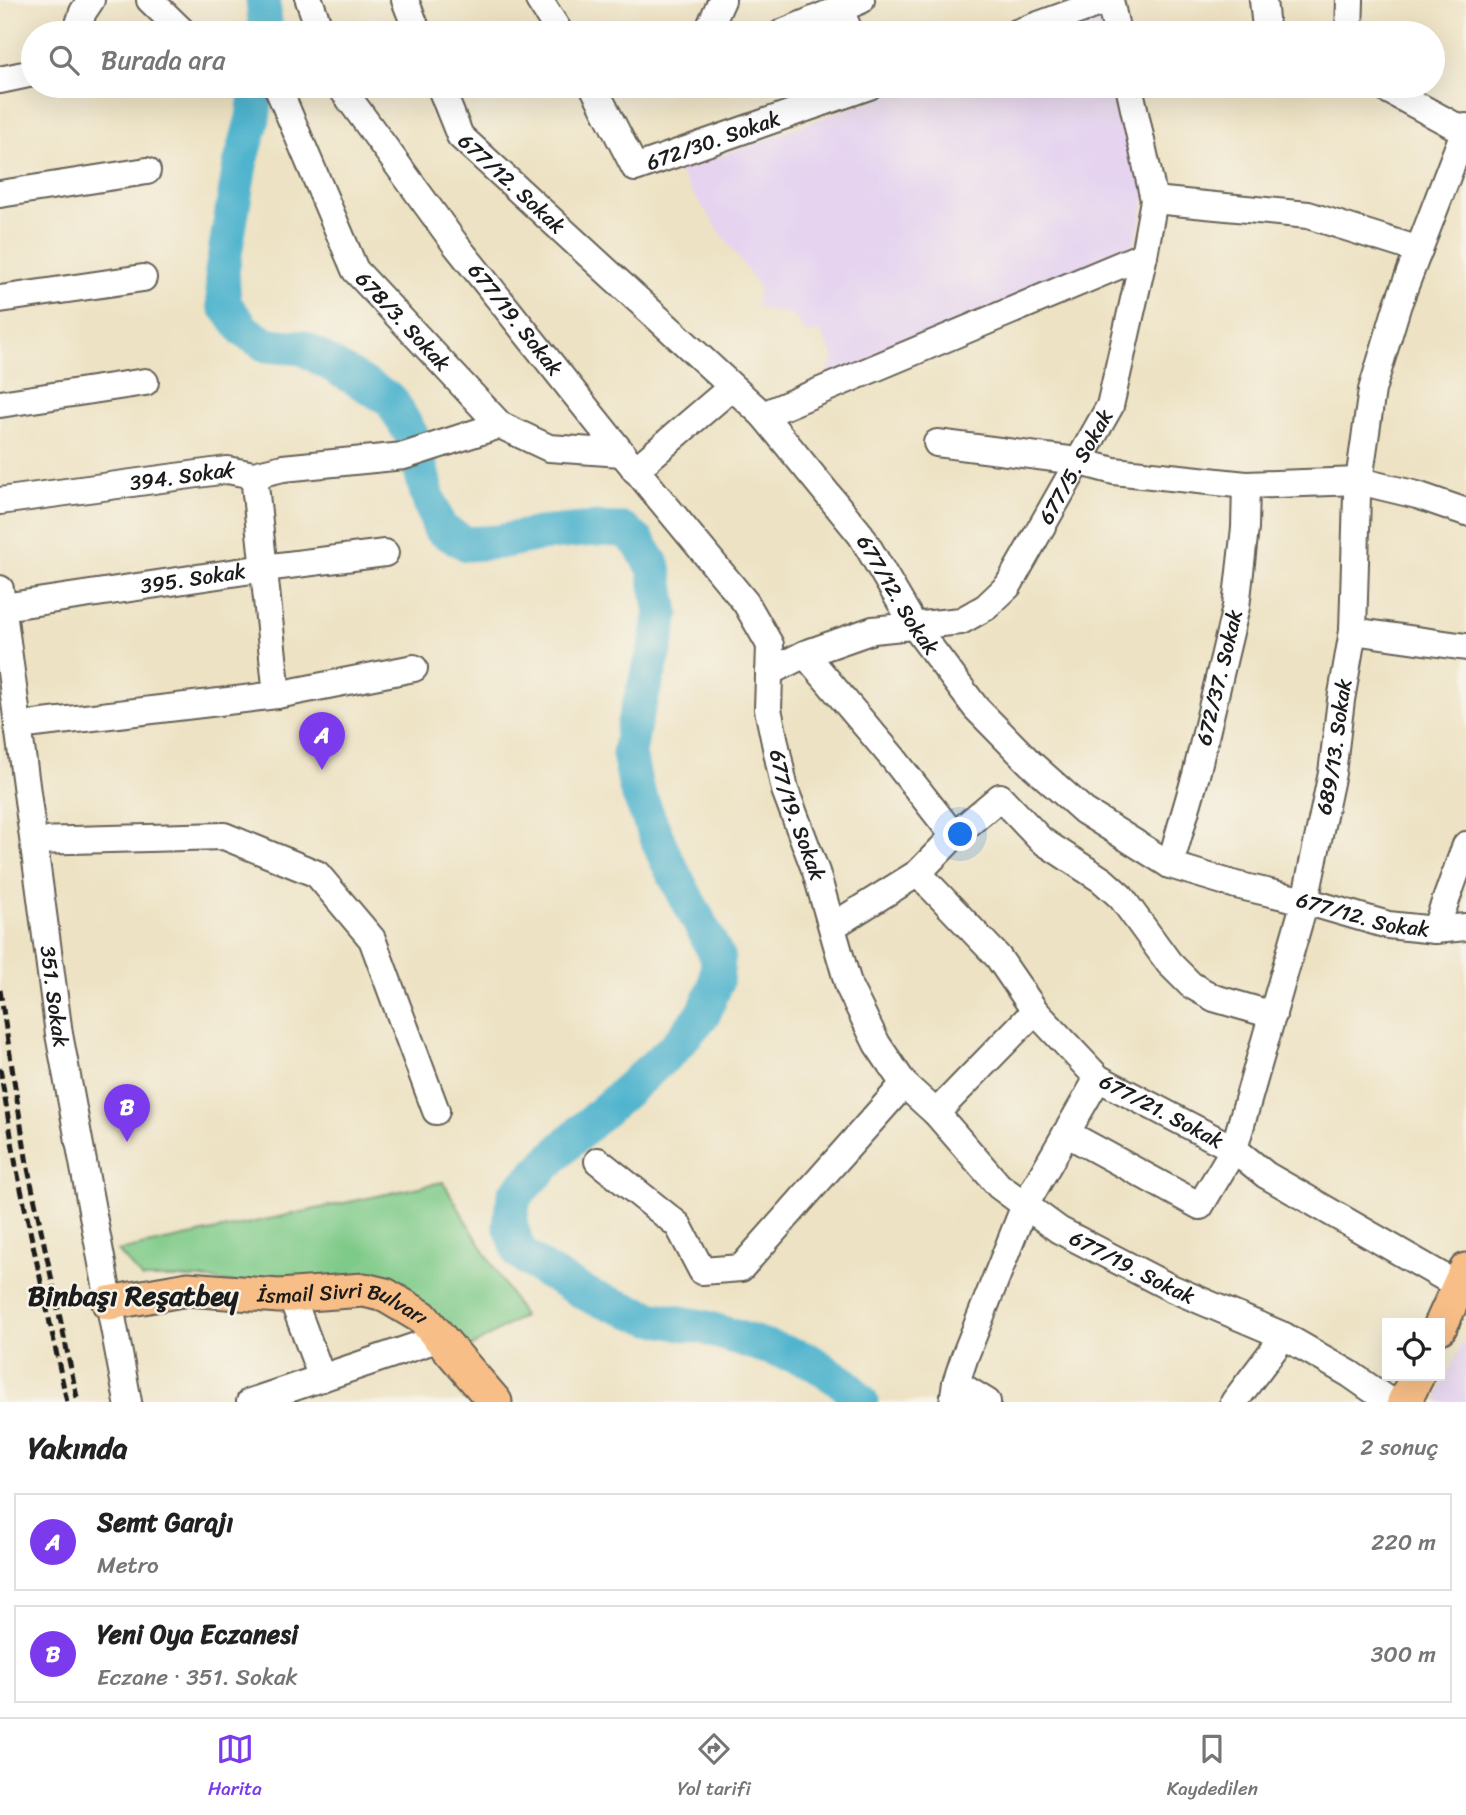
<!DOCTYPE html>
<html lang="tr">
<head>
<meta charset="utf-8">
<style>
  body { margin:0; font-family:Sriracha,sans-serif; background:#f2f2f2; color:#222 }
  .controls { position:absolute; right:21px; bottom:21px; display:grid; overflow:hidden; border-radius:0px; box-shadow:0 7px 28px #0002 }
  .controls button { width:63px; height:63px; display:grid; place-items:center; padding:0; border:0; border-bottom:2px solid #e0e0e0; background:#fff; color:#222; font:35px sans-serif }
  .you { position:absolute; left:961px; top:835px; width:24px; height:24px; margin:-18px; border:5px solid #fff; border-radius:50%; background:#1a73e8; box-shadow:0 0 0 10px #1a73e833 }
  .badge { display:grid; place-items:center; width:46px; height:46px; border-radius:50%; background:#7c3aed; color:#fff; font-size:23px; font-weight:700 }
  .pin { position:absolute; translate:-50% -58px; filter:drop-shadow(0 2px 4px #0008) }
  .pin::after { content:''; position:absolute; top:37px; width:24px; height:21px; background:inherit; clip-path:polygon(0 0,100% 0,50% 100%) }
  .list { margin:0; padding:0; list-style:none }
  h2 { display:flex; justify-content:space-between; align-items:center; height:91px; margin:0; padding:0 28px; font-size:30px }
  h2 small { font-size:23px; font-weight:400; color:#767676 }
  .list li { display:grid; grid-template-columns:46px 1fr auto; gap:21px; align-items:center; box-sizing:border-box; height:98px; margin:0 14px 14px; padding:0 14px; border:2px solid #e0e0e0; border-radius:0px }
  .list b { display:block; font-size:26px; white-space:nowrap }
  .list p { margin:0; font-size:23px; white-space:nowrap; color:#767676 }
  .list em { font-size:23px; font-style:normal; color:#767676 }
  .icon { flex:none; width:38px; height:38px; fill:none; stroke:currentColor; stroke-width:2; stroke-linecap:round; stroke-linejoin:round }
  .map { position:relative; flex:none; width:1466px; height:1402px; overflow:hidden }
  .search { position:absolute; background:#fff; box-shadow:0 7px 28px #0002; left:21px; right:21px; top:21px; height:77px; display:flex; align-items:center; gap:18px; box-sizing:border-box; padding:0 24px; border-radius:38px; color:#767676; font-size:26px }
  .sheet { height:315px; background:#fff }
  nav { display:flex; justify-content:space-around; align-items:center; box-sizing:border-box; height:98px; border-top:2px solid #e0e0e0; background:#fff; font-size:19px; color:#767676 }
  nav a { display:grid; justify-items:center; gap:4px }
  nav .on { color:#7c3aed }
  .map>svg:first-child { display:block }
</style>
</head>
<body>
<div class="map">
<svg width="1466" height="1402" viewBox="0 0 1466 1402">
  <rect width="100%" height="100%" fill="#f7f3e8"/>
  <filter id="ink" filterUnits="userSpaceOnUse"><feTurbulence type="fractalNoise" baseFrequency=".0143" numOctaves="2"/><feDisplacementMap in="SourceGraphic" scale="14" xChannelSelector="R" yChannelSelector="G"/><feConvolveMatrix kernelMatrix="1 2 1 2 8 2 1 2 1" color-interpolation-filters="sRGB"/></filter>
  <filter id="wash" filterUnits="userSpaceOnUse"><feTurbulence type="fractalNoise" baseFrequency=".00686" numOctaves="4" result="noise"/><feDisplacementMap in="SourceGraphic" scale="28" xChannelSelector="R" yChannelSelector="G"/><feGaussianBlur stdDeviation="1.57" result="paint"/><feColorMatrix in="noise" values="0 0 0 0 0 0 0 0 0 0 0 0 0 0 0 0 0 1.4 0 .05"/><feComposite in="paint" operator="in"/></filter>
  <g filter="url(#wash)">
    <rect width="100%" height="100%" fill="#ede2c3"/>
    <g fill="#e5d3f0">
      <polygon points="1099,15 1104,33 1051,33"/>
      <polygon points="909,86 1118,86 1147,192 1133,251 823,379 834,358 820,330 807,335 794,316 756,307 759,287 678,172"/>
      <polygon points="1466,1335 1466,1402 1439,1402 1439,1392"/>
    </g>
    <polygon fill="#7eca88" stroke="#4d7352" stroke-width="2" points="443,1182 523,1316 466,1350 439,1315 200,1278 142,1278 118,1251"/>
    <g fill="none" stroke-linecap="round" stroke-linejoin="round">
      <g stroke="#4fb4ce" stroke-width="35">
        <polyline points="263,0 266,33"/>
        <polyline points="257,86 253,118 240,165 222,271 224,304 245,331 266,345 303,348 391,400 413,438 427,494 440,529 467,544 499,542 539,534 594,529 624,530 638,542 654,567 662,613 655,650 634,723 629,754 636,788 665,857 718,958 716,983 704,1013 673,1049 570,1141 514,1196 510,1225 520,1253 545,1271 594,1298 651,1318 703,1327 809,1360 845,1384 861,1402"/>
      </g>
    </g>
  </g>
  <g filter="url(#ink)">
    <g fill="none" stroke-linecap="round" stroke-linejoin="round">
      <defs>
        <g id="minor">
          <polyline points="150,0 184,33"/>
          <polyline points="309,0 321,33"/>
          <polyline points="405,0 418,33"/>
          <polyline points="539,0 560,33"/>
          <polyline points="1110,0 1117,33"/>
          <polyline points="1263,0 1265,19"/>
          <polyline points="840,10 850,33"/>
          <polyline points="76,33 83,12 91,0"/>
          <polyline points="707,33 722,0"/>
          <polyline points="782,33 861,0"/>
          <polyline points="1016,33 1108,0"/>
          <polyline points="1349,33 1350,0"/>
          <polyline points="0,80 33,73"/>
          <path id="s1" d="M277 86 355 270 500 425 549 448 622 453"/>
          <path id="s2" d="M340 86 456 245 622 453 746 603 770 645 768 709 785 790 816 872 849 987 877 1044 904 1084 936 1113 999 1186 1059 1230 1171 1288 1284 1336 1350 1374 1390 1402"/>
          <path id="s3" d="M440 86 460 136 763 415 861 535 915 627 976 708 1030 763 1084 811 1170 865 1236 885 1305 901 1388 925 1435 930 1466 927"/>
          <path id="s4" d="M593 86 635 168 869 86"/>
          <polyline points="1381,86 1466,132"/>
          <polyline points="0,194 147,171"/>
          <polyline points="1154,200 1308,215 1419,250"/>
          <polyline points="0,299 143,278"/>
          <polyline points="0,404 145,382"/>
          <polyline points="763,415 1144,255"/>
          <polyline points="937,443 1077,461 1114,471 1246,485 1359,481 1417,495 1466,512"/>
          <polyline points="635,470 732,387"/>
          <path id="s5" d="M0 501 227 470 254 475 283 468 404 456 500 425"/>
          <path id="s6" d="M0 589 59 1034 128 1402"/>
          <path id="s7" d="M3 607 264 568 385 553"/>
          <polyline points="1353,631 1466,647"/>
          <polyline points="805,654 893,758 954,836"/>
          <path id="s8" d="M769 672 805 654 873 630 961 621 986 607 1008 586 1110 406 1144 255 1154 200 1129 86"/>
          <polyline points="277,695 414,668"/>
          <polyline points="18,726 277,695 254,475"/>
          <polyline points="34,841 224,836 317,874 372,939 436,1111"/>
          <path id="s9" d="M1170 865 1196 775 1236 607 1245 528 1246 485"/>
          <path id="s10" d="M918 873 998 957 1035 1011 1098 1078 1234 1149 1266 1175 1459 1286"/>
          <polyline points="833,926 918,873 954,836 1000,797 1041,840 1102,880 1121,897 1169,963 1191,985 1214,998 1273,1015"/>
          <polyline points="1435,930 1466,845"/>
          <polyline points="936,1113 1035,1011"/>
          <path id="s11" d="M1066 1133 1200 1206 1234 1149 1305 901 1332 773 1341 700 1353 631 1357 495 1372 390 1398 304 1466 127"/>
          <polyline points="598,1161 678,1225 702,1271 741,1268 904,1084"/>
          <polyline points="291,1295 322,1378"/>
          <polyline points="956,1383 987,1402"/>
          <polyline points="250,1402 440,1338"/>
          <polyline points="953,1402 956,1383 965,1356 1025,1205 1098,1078"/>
          <polyline points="1234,1402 1284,1336"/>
        </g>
        <g id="major">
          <path id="s12" d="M109 1303 188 1289 279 1296 364 1290 385 1295 422 1317 495 1402"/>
          <polyline points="1440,1327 1466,1270"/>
          <polyline points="1404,1402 1417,1376"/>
        </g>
      </defs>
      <use href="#minor" stroke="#656156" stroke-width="30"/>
      <use href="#major" stroke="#656156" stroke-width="37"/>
      <use href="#minor" stroke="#fff" stroke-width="26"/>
      <use href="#major" stroke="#f7be87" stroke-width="33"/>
      <g stroke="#1c1c1c" stroke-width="5" stroke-dasharray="10 5" stroke-linecap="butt">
        <polyline points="0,990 27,1164 78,1402"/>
        <polyline points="0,1068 16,1166 67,1402"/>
      </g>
    </g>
  </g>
  <g text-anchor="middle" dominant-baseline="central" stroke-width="5" stroke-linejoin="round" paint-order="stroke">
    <g font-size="21" fill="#1c1c1c" stroke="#f7f3e8">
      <text stroke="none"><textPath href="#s4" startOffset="175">672/30. Sokak</textPath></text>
      <text stroke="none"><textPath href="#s3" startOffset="124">677/12. Sokak</textPath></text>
      <text stroke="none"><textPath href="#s2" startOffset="292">677/19. Sokak</textPath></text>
      <text stroke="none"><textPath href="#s1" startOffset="270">678/3. Sokak</textPath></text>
      <text stroke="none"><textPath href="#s8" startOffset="397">677/5. Sokak</textPath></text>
      <text stroke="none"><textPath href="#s5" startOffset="184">394. Sokak</textPath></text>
      <text stroke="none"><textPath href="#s7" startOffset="192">395. Sokak</textPath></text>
      <text stroke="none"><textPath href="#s3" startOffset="691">677/12. Sokak</textPath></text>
      <text stroke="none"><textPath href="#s9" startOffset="194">672/37. Sokak</textPath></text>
      <text stroke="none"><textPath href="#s11" startOffset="634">689/13. Sokak</textPath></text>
      <text stroke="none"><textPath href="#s2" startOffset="880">677/19. Sokak</textPath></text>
      <text stroke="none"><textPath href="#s3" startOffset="1279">677/12. Sokak</textPath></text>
      <text stroke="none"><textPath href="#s6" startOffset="411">351. Sokak</textPath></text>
      <text stroke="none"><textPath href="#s10" startOffset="345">677/21. Sokak</textPath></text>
      <text stroke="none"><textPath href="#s2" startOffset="1468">677/19. Sokak</textPath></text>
      <text stroke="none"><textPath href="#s12" startOffset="238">İsmail Sivri Bulvarı</textPath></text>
    </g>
    <g font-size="28" font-weight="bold" fill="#1c1c1c" stroke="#f7f3e8">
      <text x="133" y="1295">Binbaşı Reşatbey</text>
    </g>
  </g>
</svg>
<div class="controls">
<button><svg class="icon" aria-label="locate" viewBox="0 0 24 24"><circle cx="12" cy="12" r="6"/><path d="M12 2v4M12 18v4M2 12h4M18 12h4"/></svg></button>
</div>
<div class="you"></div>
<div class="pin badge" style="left:322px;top:770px">A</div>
<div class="pin badge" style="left:127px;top:1142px">B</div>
<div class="search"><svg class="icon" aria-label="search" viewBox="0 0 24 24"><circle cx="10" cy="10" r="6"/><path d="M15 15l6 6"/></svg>Burada ara</div>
</div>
<section class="sheet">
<h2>Yakında<small>2 sonuç</small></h2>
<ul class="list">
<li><span class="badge">A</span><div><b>Semt Garajı</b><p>Metro</p></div><em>220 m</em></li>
<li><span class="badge">B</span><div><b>Yeni Oya Eczanesi</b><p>Eczane · 351. Sokak</p></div><em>300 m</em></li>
</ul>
</section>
<nav>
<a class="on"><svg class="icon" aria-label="map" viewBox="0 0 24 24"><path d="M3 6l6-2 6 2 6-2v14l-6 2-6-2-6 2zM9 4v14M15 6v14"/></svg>Harita</a>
<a><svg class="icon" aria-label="directions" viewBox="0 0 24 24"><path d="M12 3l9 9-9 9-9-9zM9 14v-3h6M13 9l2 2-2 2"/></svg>Yol tarifi</a>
<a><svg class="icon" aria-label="saved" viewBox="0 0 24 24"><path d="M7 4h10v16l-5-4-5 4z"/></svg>Kaydedilen</a>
</nav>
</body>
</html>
